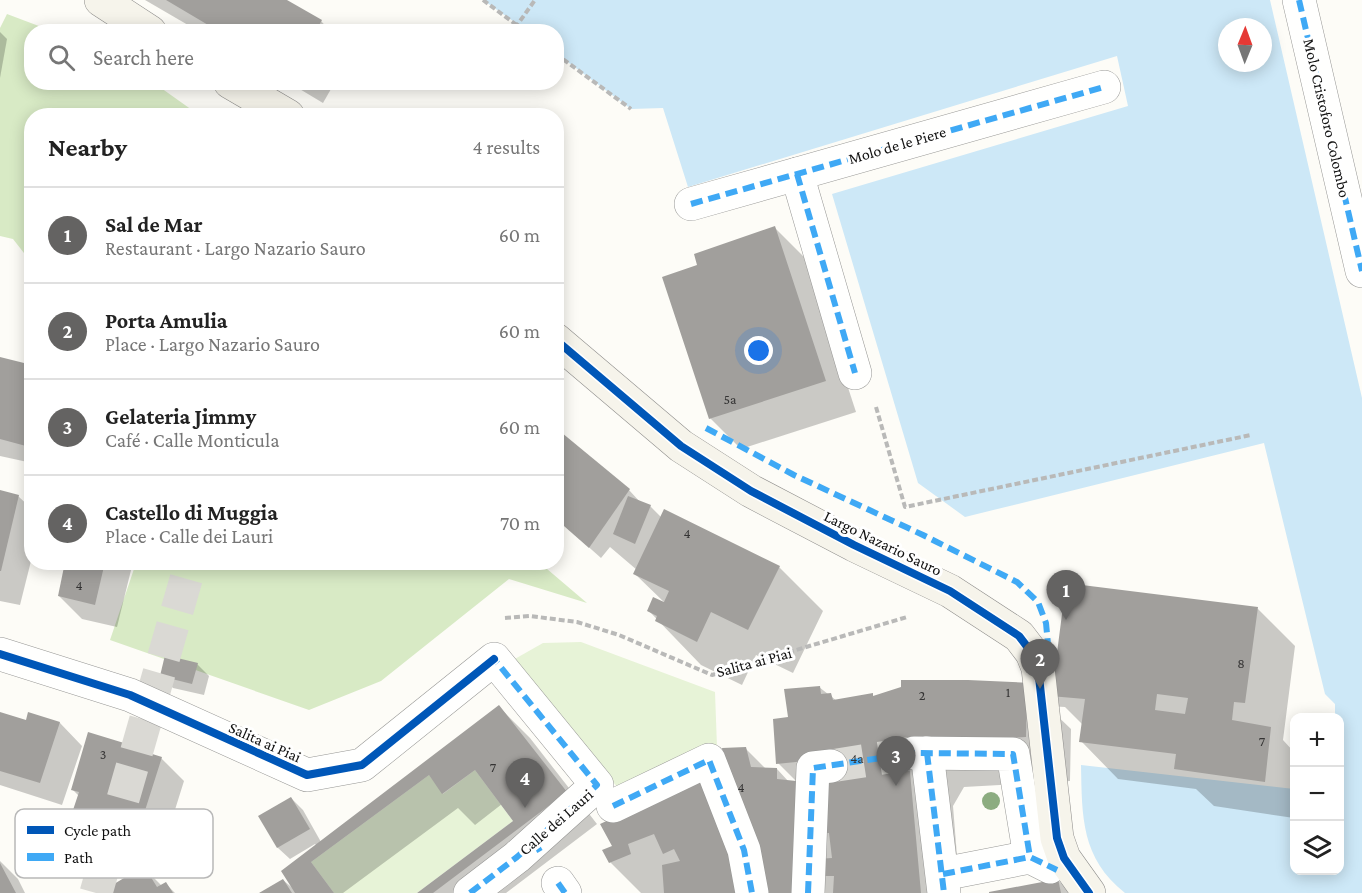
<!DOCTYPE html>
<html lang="en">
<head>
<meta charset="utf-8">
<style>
  body { margin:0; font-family:"Crimson Pro",serif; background:#f2f2f2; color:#222 }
  .controls { position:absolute; right:18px; bottom:18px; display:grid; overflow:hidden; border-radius:12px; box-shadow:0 3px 15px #0003 }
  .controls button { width:54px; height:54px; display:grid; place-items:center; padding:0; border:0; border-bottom:2px solid #e0e0e0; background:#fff; color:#222; font:30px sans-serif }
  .compass { position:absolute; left:1218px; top:18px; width:54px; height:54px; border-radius:50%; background:#fff; box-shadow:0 3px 15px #0003; rotate:1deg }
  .you { position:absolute; left:759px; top:351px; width:21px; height:21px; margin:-15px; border:4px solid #fff; border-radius:50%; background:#1a73e8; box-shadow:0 0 0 9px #1a73e833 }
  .badge { display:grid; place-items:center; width:39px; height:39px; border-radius:50%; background:#646362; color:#fff; font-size:20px; font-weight:700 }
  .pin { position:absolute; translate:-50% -50px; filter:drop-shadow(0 2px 3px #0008) }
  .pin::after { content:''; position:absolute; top:32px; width:21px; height:18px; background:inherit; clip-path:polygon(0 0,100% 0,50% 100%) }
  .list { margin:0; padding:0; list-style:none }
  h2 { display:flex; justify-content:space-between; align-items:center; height:78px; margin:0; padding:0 24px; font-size:26px }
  h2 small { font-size:20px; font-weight:400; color:#767676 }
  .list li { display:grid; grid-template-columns:39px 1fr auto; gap:18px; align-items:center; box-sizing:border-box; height:96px; padding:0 24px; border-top:2px solid #e0e0e0 }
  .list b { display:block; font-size:22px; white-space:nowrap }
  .list p { margin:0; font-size:20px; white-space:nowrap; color:#767676 }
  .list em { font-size:20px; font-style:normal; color:#767676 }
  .icon { flex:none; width:33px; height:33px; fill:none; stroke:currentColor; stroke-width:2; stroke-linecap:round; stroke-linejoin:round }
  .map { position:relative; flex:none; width:1362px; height:893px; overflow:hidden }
  .search { position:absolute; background:#fff; box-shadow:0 3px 15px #0003; left:24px; top:24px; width:540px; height:66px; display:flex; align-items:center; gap:15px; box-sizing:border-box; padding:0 21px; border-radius:24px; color:#767676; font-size:22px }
  .panel { position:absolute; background:#fff; box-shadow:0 3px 15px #0003; left:24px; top:108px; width:540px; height:462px; border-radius:24px }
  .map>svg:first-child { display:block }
</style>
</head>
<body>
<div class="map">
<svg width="1362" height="893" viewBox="0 0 1362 893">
  <rect width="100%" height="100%" fill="#fdfcf7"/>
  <g fill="#e7f3d7">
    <polygon points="581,642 715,692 717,747 618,788 513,660 543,643"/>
    <polygon points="475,770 513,821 417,893 334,893 311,862 429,775 443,794"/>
  </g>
  <g fill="#d8eac5">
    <polygon points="7,14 52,31 32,32 32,82 154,83 199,115 32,116 31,262 13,239 0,236 0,28"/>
    <polygon points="136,563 540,563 587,603 509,579 381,681 309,710 110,640"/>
  </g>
  <path fill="#cde8f7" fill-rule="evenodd" d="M483 0H1270L1362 398V893H1125C1081 858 1082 817 1081 765L1294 789V870H1340V718L1335 717V704L1325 694 1264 443 965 517 918 483 832 194 1128 106 1117 56 688 187 663 108 631 109 557 54 556 32 527 31ZM1227 27H1263V63H1227Z"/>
  <polygon fill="#fdfcf7" points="1317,0 1352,0 1362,51 1362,181 1359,179"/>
  <g fill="#0003">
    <polygon points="145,0 284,0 321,21 331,32 200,32"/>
    <polygon points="0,32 7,39 0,78"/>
    <polygon points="288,82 335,82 323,103"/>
    <polygon points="775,228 806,259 856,412 741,449 710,418"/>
    <polygon points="0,358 32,366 32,463 0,456"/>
    <polygon points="629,490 641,503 650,506 662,518 779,567 823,611 793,673 756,655 742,685 701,665 649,611 666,604 635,574 637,570 610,547 601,558 556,518"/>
    <polygon points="0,492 18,496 32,509 32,557 20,605 0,601"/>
    <polygon points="66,562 133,562 117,627 82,619 59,596"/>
    <polygon points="1258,609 1295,646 1283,740 1294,752 1294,818 1214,806 1196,789 1118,779 1081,741 1083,725 1065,707 1047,706 1071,729 1070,781 964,787 953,806 960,893 641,893 610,862 614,846 745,748 766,769 777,769 789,782 797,782 778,763 790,719 819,687 837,701 872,695 875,697 1053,686"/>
    <polygon points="197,664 209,676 204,695 173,688 162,676"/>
    <polygon points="499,707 530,738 597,824 506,893 419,893 516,821 502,804 475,825 458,808 343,893 262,893 283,880 295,890 317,846 315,844 290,859 278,848 260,816 291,798 303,810 321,842"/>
    <polygon points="0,713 27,722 29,714 60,723 82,746 62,805 0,785"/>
    <polygon points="123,744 127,748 161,758 184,781 158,864 93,844 71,821 79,796 72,789"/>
    <polygon points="0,861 18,879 25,893 0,893"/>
    <polygon points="144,868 162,886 166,884 175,893 102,893"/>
    <polygon points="1058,880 1070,893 991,893"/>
  </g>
  <g fill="#a19f9c" fill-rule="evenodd">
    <polygon points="166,0 287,0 322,20 315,32 220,32"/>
    <polygon points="775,226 826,381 709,419 662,277 697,265 694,254"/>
    <polygon points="0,357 32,365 32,422 26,446 0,439"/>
    <polygon points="556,428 630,489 589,548 556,519"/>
    <polygon points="0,490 19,495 1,571 0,571"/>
    <polygon points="628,496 651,505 635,544 613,534"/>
    <polygon points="664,509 780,566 748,630 711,612 697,642 655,621 657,616 647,611 653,597 664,602 669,591 633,574"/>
    <polygon points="65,562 105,562 95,605 58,596"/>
    <path d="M1066 583 1258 607 1245 703 1234 702 1232 720 1271 727 1265 782 1174 769 1176 754 1079 742 1085 699 1027 694 1026 737 920 743 909 761 921 893H833L834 876H818L817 859 832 858 829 833H818L831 753 796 762 776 764 773 719 788 717 784 689 820 686 821 694 831 693 833 700 873 693V696L901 687V680H968L1053 684ZM1157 694 1188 698 1185 714 1155 710Z"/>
    <polygon points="165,655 198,663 192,684 160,676"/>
    <polygon points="499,705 567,792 433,893 417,893 513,821 475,770 442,794 429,775 311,862 334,893 295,893 281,871"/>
    <polygon points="0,712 26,720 28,712 60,722 40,783 0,771"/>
    <polygon points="88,732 124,743 123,745 162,757 135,842 69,822 79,792 71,790"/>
    <polygon points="746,747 751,767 777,768 777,779 806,782 805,893 756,893 725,769 722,748"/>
    <polygon points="702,777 751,893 664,893 662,865 680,861 674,849 663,854 654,834 628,844 631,854 609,863 602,850 612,846 600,824"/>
    <polygon points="291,797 310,829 277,848 258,816"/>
    <polygon points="0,863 16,893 0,893"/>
    <polygon points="144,866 157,887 166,882 173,893 99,893"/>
    <polygon points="283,879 292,893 259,893"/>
    <polygon points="1058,879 1061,893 989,893 989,892"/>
  </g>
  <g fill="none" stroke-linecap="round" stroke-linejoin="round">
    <polyline stroke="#dad9d4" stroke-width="33" stroke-dasharray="33 16" stroke-linecap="butt" points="831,766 914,753"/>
    <polyline stroke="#dad9d4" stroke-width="33" stroke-dasharray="33 16" stroke-linecap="butt" points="96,893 191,562"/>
    <defs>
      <g id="street">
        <polyline points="1299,0 1362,271"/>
        <polyline points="797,174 855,373"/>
        <polyline points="691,204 1104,87"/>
        <polyline points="0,654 130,695 307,775 362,765 494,659 597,785 517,857 470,893"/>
        <polyline points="914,753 1013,754 1030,857"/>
        <polyline points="927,753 944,893"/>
        <polyline points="613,806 709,760 744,850 752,893"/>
        <polyline points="943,874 1030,857 1050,867"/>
        <polyline points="558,883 565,893"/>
        <polyline points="808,893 813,768 831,766"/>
      </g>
      <g id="secondary">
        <polyline points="101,0 150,32"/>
        <polyline points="230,82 288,116"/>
        <polyline points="556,340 681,446 751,491 854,545 950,591 1019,636 1032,653 1038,668 1057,838 1064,858 1089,893"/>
      </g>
    </defs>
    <use href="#street" stroke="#979795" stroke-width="34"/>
    <use href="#secondary" stroke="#8e8d8b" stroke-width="34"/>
    <g stroke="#b9b9b8" stroke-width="4" stroke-dasharray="6 3" stroke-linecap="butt">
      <polyline points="483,0 526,32"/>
      <polyline points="515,28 535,0"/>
      <polyline points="556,54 631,109"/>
      <polyline points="876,407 905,507 1251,435"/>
      <polyline points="505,618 530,616 577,622 619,635 712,675 907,617"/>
    </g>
    <use href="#street" stroke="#fffffe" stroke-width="33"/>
    <use href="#secondary" stroke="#f6f4eb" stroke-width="33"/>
    <g stroke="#3fa9f5" stroke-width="6" stroke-dasharray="12 6" stroke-linecap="butt">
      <polyline points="1299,0 1362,271"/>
      <polyline points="797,174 855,373"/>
      <polyline points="691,204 1104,87"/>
      <polyline points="706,428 794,475 923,535 1017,582 1038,602 1046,623 1049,655"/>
      <polyline points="927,753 944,893"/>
      <polyline points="613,806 709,760 744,850 752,893"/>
      <polyline points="534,841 542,855"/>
      <polyline points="943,874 1030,857 1057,870"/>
      <polyline points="558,883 565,893"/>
      <polyline points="470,893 517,857 597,785 494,659"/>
      <polyline points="808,893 813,768 914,753 1013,754 1030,857"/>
    </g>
    <defs>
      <g id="cycleway">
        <polyline points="556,340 681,446 751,491 854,545 950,591 1019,636 1032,653 1038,668 1057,838 1064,858 1089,893"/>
        <polyline points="0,654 130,695 307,775 362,765 494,659"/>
      </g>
    </defs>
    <use href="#cycleway" stroke="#fff" stroke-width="11"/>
    <use href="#cycleway" stroke="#0057b8" stroke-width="8"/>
  </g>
  <circle fill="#8cac80" cx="991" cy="801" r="9"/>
  <g text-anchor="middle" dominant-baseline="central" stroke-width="6" stroke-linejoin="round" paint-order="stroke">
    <g font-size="14" fill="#353434">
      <text x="730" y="399">5a</text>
      <text x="687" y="533">4</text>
      <text x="79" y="585">4</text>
      <text x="1241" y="663">8</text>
      <text x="1008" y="692">1</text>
      <text x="922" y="695">2</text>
      <text x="1262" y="741">7</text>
      <text x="103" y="754">3</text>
      <text x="857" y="758">4a</text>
      <text x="493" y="767">7</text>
      <text x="741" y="787">4</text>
    </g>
    <g font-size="16" fill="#111" stroke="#fff">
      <text transform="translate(1327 118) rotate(77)">Molo Cristoforo Colombo</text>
      <text transform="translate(897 145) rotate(-16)">Molo de le Piere</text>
      <text transform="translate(883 543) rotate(26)">Largo Nazario Sauro</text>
      <text transform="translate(754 662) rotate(-15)">Salita ai Piai</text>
      <text transform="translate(265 742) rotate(24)">Salita ai Piai</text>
      <text transform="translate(556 822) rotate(-41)">Calle dei Lauri</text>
    </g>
  </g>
  <rect x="15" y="809" width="198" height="69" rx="9" fill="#fff" stroke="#b8b8b8" stroke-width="1.5"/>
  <rect x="27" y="826" width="27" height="8" fill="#0057b8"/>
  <rect x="27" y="853" width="27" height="8" fill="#3fa9f5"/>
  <g font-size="16" fill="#111">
    <text x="64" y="836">Cycle path</text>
    <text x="64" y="863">Path</text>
  </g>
</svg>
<div class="controls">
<button>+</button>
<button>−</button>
<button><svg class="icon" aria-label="layers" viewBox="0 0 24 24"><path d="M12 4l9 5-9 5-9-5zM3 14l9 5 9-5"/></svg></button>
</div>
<svg class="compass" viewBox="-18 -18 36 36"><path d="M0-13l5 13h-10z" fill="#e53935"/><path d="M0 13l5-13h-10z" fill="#767676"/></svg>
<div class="you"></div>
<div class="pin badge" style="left:1066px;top:620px">1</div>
<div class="pin badge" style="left:1040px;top:689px">2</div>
<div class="pin badge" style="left:896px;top:786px">3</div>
<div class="pin badge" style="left:525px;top:808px">4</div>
<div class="search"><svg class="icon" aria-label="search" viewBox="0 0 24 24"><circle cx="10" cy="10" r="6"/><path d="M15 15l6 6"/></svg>Search here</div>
<section class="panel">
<h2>Nearby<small>4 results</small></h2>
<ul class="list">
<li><span class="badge">1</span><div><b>Sal de Mar</b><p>Restaurant · Largo Nazario Sauro</p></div><em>60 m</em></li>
<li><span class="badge">2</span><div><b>Porta Amulia</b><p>Place · Largo Nazario Sauro</p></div><em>60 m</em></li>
<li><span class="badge">3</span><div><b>Gelateria Jimmy</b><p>Café · Calle Monticula</p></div><em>60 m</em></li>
<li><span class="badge">4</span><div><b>Castello di Muggia</b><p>Place · Calle dei Lauri</p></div><em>70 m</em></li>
</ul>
</section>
</div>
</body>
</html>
